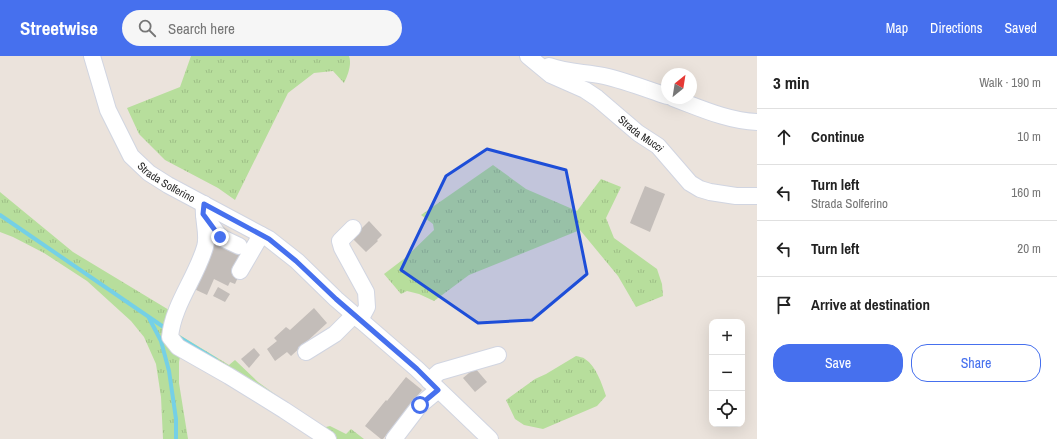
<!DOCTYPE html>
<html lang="en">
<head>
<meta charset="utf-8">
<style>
  body { margin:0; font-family:"Archivo Narrow",sans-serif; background:#f6f6f6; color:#222 }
  .controls { position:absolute; right:12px; bottom:12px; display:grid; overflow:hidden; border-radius:8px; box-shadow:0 4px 16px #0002 }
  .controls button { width:36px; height:36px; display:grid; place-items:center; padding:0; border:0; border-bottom:1px solid #e0e0e0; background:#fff; color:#222; font:20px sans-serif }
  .compass { position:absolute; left:661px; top:12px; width:36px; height:36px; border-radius:50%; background:#fff; box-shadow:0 4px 16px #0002; rotate:30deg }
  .stop { position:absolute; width:12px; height:12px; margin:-9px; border:3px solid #4670ee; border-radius:50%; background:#fff }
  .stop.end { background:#4670ee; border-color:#fff; box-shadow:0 1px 4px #0008 }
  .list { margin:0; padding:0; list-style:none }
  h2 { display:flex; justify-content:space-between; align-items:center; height:52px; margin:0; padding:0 16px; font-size:17px }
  h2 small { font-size:13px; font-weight:400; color:#767676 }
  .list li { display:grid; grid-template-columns:26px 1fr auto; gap:12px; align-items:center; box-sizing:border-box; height:56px; padding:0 16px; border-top:1px solid #e0e0e0 }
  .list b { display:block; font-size:15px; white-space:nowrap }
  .list p { margin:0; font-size:13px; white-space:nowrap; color:#767676 }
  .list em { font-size:13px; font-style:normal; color:#767676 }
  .actions { display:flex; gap:8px; padding:12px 16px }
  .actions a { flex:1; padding:9px 0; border:1px solid #4670ee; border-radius:16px; text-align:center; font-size:14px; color:#4670ee }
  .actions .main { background:#4670ee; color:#fff }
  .icon { flex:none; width:22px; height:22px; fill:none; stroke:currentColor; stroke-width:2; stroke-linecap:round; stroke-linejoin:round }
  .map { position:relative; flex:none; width:757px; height:383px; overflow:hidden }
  header { display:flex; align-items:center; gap:24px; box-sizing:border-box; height:56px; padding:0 20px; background:#4670ee; color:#fff }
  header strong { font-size:19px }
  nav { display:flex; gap:22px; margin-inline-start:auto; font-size:14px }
  .search { width:280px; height:36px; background:#f6f6f6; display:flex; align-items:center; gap:10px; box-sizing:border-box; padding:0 14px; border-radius:22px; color:#767676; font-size:15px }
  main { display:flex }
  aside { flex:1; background:#fff }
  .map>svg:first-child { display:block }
</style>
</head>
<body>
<header>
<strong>Streetwise</strong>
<div class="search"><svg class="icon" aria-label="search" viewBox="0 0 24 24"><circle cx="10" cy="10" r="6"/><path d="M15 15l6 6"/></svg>Search here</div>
<nav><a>Map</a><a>Directions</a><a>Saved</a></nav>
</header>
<main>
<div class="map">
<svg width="757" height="383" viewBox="0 0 757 383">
  <defs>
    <pattern id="grass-tufts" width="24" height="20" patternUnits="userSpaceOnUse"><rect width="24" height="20" fill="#b7de9c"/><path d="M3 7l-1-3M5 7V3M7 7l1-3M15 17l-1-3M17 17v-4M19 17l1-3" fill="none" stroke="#9dbe86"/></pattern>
  </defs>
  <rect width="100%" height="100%" fill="#ebe3dc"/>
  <g fill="url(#grass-tufts)">
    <path d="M191 0H349C352 8 348 19 344 27L333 15 314 17 288 37 235 144 218 132 165 104 139 78 127 52 180 31Z"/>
    <polygon points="493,109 526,133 577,155 601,123 621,131 606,162 614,182 657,213 662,228 663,240 636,251 618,220 580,174 469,219 434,245 419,238 407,235 401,238 384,218 405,202 434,174 433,168 421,159"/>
    <polygon points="0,136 73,196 174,257 173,275 229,309 235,304 258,326 322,372 330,370 346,378 351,373 364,383 324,383 181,295 179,306 179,327 188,383 163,383 161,341 156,308 144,281 131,265 87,225 44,197 13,181 0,176"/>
    <path d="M576 300C579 301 583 301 585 303 596 310 602 328 606 340L597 350 543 373 524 369 515 363 506 344 535 323 546 318Z"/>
  </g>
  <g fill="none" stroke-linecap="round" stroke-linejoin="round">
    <g stroke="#75d0e6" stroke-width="4">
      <polyline points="0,159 165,272"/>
      <polyline points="149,262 161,285 169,315 176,363 176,383"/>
      <polyline points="177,280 216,304"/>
    </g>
  </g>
  <g fill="#c3bdb9">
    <polygon points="645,130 665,138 650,176 630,167"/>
    <polygon points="369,165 382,179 377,184 378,185 366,196 352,182"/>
    <polygon points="212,185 243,200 240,217 235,228 230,226 228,230 214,223 207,239 194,233"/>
    <polygon points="218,231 230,238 225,246 213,240"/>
    <polygon points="314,252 327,267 291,300 287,296 275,305 267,293 277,285 274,282 286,271 290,274"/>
    <polygon points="254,292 260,299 249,312 241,303"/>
    <polygon points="475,312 487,326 475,336 463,322"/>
    <polygon points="406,321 422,334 383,383 381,383 365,370 386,344 387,345"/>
  </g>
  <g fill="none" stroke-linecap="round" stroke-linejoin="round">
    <defs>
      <g id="minor">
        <path id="s1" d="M92 0 108 54 131 100 149 117 168 129 269 183 297 205 336 243 417 313 490 383"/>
        <path id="s2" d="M528 0 551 19 585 34 597 42 638 77 658 90 690 127 700 133 710 136 736 140H757"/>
        <path d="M549 10C567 17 586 16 604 20 626 25 646 33 667 40"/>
        <path d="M673 42C700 52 728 65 757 66"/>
        <path d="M204 148C202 162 209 178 205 191 196 222 173 249 170 281L178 291 229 320 284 354 328 383"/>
        <polyline points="204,159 220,181 239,190"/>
        <polyline points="353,172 340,185 342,192 366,236 367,251 360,264"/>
        <polyline points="240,215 261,179"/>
        <polyline points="306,296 335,278 354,259"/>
        <polyline points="429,325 439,316 498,299"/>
        <polyline points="394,383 420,349 438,334"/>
      </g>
    </defs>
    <use href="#minor" stroke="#d1d5e1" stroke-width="18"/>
    <use href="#minor" stroke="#fff" stroke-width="16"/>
  </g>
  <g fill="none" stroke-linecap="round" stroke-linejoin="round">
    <polyline stroke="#4670ee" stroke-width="5" points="220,181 203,158 204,148 269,183 296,205 336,243 417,313 438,334 420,349"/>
  </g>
  <path fill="#1d4ed8" fill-opacity="0.2" stroke="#1d4ed8" stroke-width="3" stroke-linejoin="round" d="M487 93 566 114 587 218 532 264 478 267 401 214 446 120Z"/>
  <g text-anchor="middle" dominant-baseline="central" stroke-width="4" stroke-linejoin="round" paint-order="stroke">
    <g font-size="11" fill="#292929" stroke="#fff">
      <text stroke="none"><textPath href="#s2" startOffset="138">Strada Mucci</textPath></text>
      <text stroke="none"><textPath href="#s1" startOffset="152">Strada Solferino</textPath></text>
    </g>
  </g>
</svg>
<div class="controls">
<button>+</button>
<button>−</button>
<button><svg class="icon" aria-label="locate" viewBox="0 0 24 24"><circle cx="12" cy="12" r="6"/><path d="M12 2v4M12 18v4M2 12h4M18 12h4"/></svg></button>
</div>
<svg class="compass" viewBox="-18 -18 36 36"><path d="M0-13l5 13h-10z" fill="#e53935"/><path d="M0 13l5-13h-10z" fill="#767676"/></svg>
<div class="stop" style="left:420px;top:349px"></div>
<div class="stop end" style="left:220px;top:181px"></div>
</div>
<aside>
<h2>3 min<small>Walk · 190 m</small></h2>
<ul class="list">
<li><svg class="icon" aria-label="ahead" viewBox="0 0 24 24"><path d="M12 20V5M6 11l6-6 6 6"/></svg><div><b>Continue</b></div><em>10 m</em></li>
<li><svg class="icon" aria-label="left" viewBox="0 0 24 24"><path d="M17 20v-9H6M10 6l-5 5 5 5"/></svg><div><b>Turn left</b><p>Strada Solferino</p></div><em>160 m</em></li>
<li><svg class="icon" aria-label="left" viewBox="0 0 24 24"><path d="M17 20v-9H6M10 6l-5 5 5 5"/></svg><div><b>Turn left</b></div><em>20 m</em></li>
<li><svg class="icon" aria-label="arrive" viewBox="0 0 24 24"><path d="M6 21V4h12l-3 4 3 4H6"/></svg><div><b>Arrive at destination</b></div></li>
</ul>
<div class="actions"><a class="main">Save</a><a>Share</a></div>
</aside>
</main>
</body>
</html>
